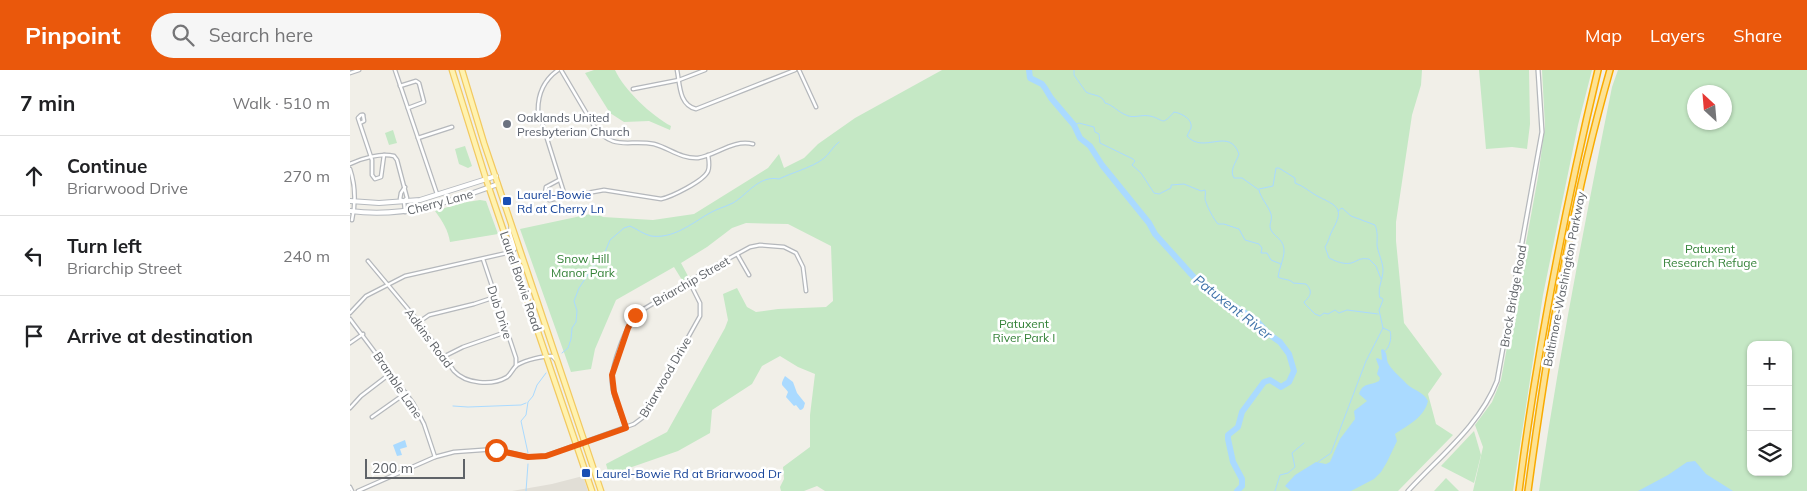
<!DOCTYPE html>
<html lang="en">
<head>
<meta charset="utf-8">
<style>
  body { margin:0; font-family:Mulish,sans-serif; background:#f6f6f6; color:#202124 }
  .controls { position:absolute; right:15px; bottom:15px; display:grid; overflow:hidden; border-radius:10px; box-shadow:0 1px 4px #0004 }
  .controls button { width:45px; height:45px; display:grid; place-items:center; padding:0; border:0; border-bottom:1px solid #e0e0e0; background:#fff; color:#202124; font:25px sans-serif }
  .compass { position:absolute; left:1337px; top:15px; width:45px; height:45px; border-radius:50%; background:#fff; box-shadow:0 1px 4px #0004; rotate:334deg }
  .scale { position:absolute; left:15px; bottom:12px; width:100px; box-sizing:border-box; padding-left:5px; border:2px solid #5f6368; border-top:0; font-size:14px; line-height:18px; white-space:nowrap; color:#5f6368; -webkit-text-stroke:4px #fff; paint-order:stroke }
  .stop { position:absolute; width:15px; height:15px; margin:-11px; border:4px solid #ea580c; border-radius:50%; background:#fff }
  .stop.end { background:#ea580c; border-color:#fff; box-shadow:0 1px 5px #0008 }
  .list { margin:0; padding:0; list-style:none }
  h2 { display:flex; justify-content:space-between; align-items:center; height:65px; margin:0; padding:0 20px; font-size:21px }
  h2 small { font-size:16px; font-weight:400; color:#757577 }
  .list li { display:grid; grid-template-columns:32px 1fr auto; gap:15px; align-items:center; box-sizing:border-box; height:80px; padding:0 20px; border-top:1px solid #e0e0e0 }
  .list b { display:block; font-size:19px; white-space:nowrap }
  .list p { margin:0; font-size:16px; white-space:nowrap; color:#757577 }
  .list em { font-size:16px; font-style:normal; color:#757577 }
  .icon { flex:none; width:28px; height:28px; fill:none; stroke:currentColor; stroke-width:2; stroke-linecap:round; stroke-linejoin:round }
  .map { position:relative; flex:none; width:1457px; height:421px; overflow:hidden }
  header { display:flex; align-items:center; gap:30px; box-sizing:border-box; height:70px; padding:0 25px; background:#ea580c; color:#fff }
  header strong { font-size:24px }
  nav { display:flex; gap:28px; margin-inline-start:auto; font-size:18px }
  .search { width:350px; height:45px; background:#f6f6f6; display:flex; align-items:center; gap:12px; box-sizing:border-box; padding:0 18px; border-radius:28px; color:#757577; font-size:19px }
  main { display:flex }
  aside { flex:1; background:#fff }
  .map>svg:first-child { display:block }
</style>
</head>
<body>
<header>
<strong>Pinpoint</strong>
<div class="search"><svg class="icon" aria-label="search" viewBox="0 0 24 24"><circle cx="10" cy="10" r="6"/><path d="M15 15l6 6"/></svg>Search here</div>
<nav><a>Map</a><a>Layers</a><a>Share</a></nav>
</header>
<main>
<aside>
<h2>7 min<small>Walk · 510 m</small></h2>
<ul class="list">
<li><svg class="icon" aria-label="ahead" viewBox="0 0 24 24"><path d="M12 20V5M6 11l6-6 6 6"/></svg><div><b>Continue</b><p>Briarwood Drive</p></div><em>270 m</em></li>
<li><svg class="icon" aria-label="left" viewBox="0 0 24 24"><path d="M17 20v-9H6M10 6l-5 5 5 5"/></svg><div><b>Turn left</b><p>Briarchip Street</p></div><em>240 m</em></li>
<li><svg class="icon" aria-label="arrive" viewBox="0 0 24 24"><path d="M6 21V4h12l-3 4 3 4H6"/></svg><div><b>Arrive at destination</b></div></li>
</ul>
</aside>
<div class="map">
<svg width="1457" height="421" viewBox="0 0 1457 421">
  <rect width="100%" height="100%" fill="#f1efe8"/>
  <polygon fill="#e1ded6" points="233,406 238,421 162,421 202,414"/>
  <g fill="#c5e8c5" fill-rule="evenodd">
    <path d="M244 0H265C274 20 302 46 321 56L320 60 299 51 274 52 260 43 235 3Z"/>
    <polygon points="592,0 1072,0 1071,15 1062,45 1046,152 1046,171 1054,253 1092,304 1078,324 1086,354 1103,365 1048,421 475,421 467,416 454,421 431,421 430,417 434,409 433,397 460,377 460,345 465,304 448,297 430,286 412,296 402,314 362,340 360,363 328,381 259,405 256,394 317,362 375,258 378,250 373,224 387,218 397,237 406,242 428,239 476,237 483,231 481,176 438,154 396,153 382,158 357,177 331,193 338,206 343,207 331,214 332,210 324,197 266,230 245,279 241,299 221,302 170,159 245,143 253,147 303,150 344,144 418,98 429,84 434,98 454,88 468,74 505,48"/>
    <polygon points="1129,0 1179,0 1180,54 1177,79 1162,77 1136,79"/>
    <polygon points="1192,0 1242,0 1228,55 1193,225 1163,421 1123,421 1133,377 1125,355 1142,332 1151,310 1188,107 1195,56"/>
    <path d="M1268 0H1457V421H1189C1209 285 1235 151 1262 17ZM1344 22H1374V52H1344ZM1401 275H1438V402H1401Z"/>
    <polygon points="43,60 47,73 39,75 35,63"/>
    <polygon points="115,76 122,96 118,98 109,94 105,79"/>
    <path d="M130 130 136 131 148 164 100 172C98 160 93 152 85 141L111 133Z"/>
    <polygon points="1124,361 1131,385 1124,413 1091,396"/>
    <polygon points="1096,408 1109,421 1084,421"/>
  </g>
  <g fill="#aadaff">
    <path d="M1033 279C1038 284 1036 288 1038 293 1041 299 1049 306 1054 311 1061 320 1072 320 1078 331 1074 348 1058 355 1045 364L1047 371 1037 392 1031 402 1024 409 1001 421H941L935 416 945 405 966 392 976 394 980 392 990 369 1005 349 1004 341 1017 331 1009 324C1013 312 1020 316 1029 311L1030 308 1027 304 1029 297 1026 289 1027 288 1032 290 1031 280Z"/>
    <path d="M435 306 443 312 447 323 455 333C454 336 454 340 450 340L446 335 444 336 436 327 438 322C433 314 429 317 435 306Z"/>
    <polygon points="55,370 57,377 50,379 52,385 47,386 43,375"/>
    <polygon points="1345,391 1356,404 1383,421 1288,421 1318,405 1337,392"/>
  </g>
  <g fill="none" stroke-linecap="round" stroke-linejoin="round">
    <g stroke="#aadaff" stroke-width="1">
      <path d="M724 0V5L736 22C743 26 752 24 755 33 763 35 768 42 776 45 784 49 791 44 800 46 814 49 811 57 824 42 831 43 843 49 841 58 840 61 838 63 837 66 854 85 879 56 889 84 886 93 879 100 884 108H892L909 120C911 129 918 135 921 144 923 150 918 154 921 160 925 168 935 169 934 183 933 191 929 199 928 207 933 210 941 209 943 213L956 214C963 221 961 226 954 232L955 234 965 244 970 246 974 243 978 244 985 240 989 243 997 240 1028 244"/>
      <path d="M724 55 729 53 744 57 745 62 749 64 750 73 783 89 785 91 782 95 791 103 804 123 809 124 821 118V115L834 114 851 121 855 120C856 123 855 125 855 128 855 133 864 150 868 154H874L889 159 895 170 909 174 912 178 911 183H917L921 190 931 194"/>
      <path d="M909 119 923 116 926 98H929L945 108V113C954 116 961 123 969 127 988 136 994 139 983 159 979 166 979 171 975 177L979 188C985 191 996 196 1004 192 1010 189 1012 188 1019 189L1026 196 1031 209"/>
      <path d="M1033 258 1040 261C1042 267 1040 277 1035 281"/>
      <path d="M212 283 218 278 221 269 222 258 226 252 227 241 224 231 229 218 247 191 255 182 260 170 274 158 280 156C287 159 293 164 301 166 323 169 341 154 358 144 366 139 375 137 383 133 398 124 409 105 429 109 441 103 463 97 473 89 480 84 482 77 489 72"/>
      <polyline points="103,336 118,337 171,335 176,333"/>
      <polyline points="178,383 171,351 176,345 178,332 183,326 187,315 196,303"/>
      <path d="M968 392 981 383 1016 291 1033 258 1029 240 1033 230 1032 228H1030C1027 218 1033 210 1033 200 1033 192 1028 183 1027 175 1027 168 1028 162 1025 155L1001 146 992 138 988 141"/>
      <polyline points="176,421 178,394"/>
      <polyline points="925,421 930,405 938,403 945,397 942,383 954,373"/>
    </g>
    <polyline stroke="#aadaff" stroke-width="6" points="679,0 680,8 692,14 695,18 701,28 724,55 730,68 740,76 752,95 799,153 805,164 841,204 855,218 905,249 920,265 930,272 939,284 944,301 939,312 931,317 920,310 914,312 892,342 888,357 878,365 878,369 883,392 892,409 892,416 887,421"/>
    <defs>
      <g id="minor">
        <polyline points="45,0 87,124"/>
        <path d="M208 0C194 10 188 23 188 40L215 126"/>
        <path d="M211 0 244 56C264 82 278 69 304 74 319 78 331 89 348 88 367 85 383 69 403 74"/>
        <path d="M327 0C330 15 329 35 346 39L445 0"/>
        <polyline points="449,0 466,37"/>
        <polyline points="0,3 9,0"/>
        <polyline points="50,16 66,11 69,13 74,32 58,38"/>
        <polyline points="283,19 329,10 355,0"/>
        <polyline points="13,45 11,45 8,48 22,90 22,105 25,109 31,107 34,85"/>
        <polyline points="10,53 14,51 13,45"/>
        <polyline points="68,68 102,57"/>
        <path d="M0 94C12 88 31 83 44 86L47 90 57 128 55 130"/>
        <path d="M0 99C6 117 6 132 2 150"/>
        <path d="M209 110 196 117 195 123 199 130 254 120 311 129C321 127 354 111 358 101 360 96 359 91 358 85"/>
        <polyline points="55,117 51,123 50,129 54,131 55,142"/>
        <polyline points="387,184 399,205"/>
        <polyline points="133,189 166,288 166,296"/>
        <path d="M18 191 69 252 104 301C116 314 142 316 157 307 161 304 163 298 167 295 176 290 192 286 202 286L206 290"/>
        <polyline points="0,243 16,226 55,206 161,182 165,179 160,163 161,155"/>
        <polyline points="0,249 63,333 74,354 85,387"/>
        <polyline points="69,252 79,245 124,234 145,227"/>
        <polyline points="0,273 13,264"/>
        <polyline points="95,286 113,277 156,262"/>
        <polyline points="0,338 11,326 41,303"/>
        <polyline points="22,347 56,323"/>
        <path d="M276 357C271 343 263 328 262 313 261 296 276 254 289 242L365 196 400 177 410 175 434 177 446 183 453 197 456 221"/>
        <polyline points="0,417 2,421"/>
        <polyline points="8,421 85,387 104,382 146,379 178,387 195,386 284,354 292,348 301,334 350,246 350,233 339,211"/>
      </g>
      <path id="tertiary" d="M1058 421C1089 387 1130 355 1147 311L1192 62 1188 0"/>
      <g id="secondary">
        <polyline points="0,131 29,133 70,130 146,106"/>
        <path d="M0 141C55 148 97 133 148 114"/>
      </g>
      <g id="primary">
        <polyline points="102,0 136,109 242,421"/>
        <polyline points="112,0 134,73 251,421"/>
      </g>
      <g id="motorway">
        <path d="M1169 421C1187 279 1215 139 1248 0"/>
        <path d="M1178 421C1197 280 1221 137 1260 0"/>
      </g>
    </defs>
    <use href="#minor" stroke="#b5b8bc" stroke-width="5"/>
    <use href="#tertiary" stroke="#b5b8bc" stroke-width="5.5"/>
    <use href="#secondary" stroke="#b6babf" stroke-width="6"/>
    <use href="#primary" stroke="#f2c960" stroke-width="7"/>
    <use href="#motorway" stroke="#f9ab00" stroke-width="8"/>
    <use href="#minor" stroke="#fff" stroke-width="2.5"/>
    <use href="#tertiary" stroke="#fff" stroke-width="3"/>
    <use href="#secondary" stroke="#fff" stroke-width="4"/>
    <use href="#primary" stroke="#fff2af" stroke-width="4.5"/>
    <use href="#motorway" stroke="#fde293" stroke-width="5"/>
  </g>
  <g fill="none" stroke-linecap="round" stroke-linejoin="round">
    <polyline stroke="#ea580c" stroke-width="6" points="146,380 178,387 196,386 276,358 264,322 262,305 278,258 285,245"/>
  </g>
  <circle fill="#6b7280" stroke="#fff" stroke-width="2" cx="157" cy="54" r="5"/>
  <g fill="#1a4fb4" stroke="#fff" stroke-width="2">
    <rect x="152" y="126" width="10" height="10" rx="2.5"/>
    <rect x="231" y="398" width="10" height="10" rx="2.5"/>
  </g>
  <g text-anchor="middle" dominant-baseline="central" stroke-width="5" stroke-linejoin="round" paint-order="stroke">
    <g font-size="12" fill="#5b616d" stroke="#fff" text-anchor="start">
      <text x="167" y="47">Oaklands United<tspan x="167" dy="14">Presbyterian Church</tspan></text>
    </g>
    <g font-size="12" fill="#164399" stroke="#fff" text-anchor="start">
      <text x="167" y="124">Laurel-Bowie<tspan x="167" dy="14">Rd at Cherry Ln</tspan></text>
      <text x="246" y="403">Laurel-Bowie Rd at Briarwood Dr</text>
    </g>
    <g font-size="12" fill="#5f6368" stroke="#fff">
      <text transform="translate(90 132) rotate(-15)">Cherry Lane</text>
      <text transform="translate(1214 209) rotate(-79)">Baltimore-Washington Parkway</text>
      <text transform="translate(171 211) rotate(71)">Laurel Bowie Road</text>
      <text transform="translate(341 211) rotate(-30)">Briarchip Street</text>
      <text transform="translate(1163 226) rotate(-80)">Brock Bridge Road</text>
      <text transform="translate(150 242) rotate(72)">Dub Drive</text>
      <text transform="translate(79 268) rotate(53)">Adkins Road</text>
      <text transform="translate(315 307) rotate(-60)">Briarwood Drive</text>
      <text transform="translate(48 315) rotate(56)">Bramble Lane</text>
    </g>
    <g font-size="12" fill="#348238" stroke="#fff">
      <text x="1360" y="178">Patuxent<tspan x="1360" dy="14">Research Refuge</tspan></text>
      <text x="233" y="188">Snow Hill<tspan x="233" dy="14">Manor Park</tspan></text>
      <text x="674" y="253">Patuxent<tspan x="674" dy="14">River Park I</tspan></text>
    </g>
    <g font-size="14" font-style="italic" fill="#4174aa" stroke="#fff">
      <text transform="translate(883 237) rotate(38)">Patuxent River</text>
    </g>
  </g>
</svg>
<div class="controls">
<button>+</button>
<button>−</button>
<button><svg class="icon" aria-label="layers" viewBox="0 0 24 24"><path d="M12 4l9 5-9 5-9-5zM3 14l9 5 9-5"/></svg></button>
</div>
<svg class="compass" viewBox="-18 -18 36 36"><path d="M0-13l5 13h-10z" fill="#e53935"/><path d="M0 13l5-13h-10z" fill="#757577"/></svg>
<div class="scale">200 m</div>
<div class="stop" style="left:146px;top:380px"></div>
<div class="stop end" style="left:285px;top:245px"></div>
</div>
</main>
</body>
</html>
